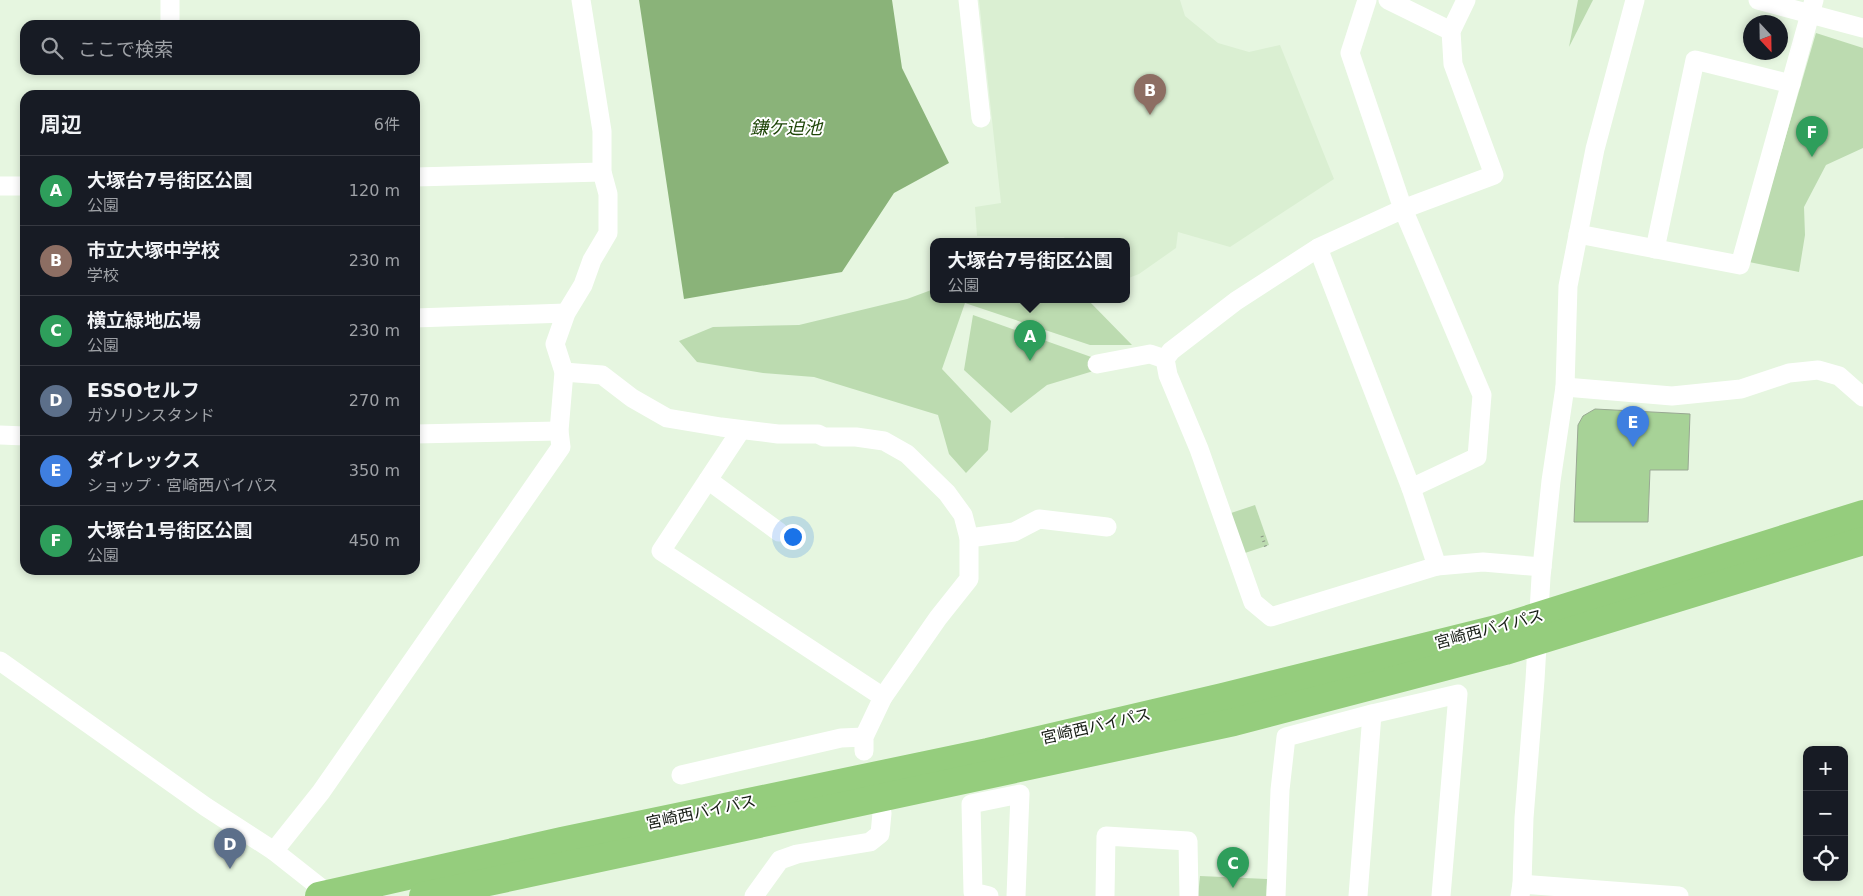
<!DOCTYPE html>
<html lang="ja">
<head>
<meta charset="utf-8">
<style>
  body { margin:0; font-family:"DejaVu Sans","Noto Sans JP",sans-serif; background:#20242c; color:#f1f3f6 }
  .controls { position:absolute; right:15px; bottom:15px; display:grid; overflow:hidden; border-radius:10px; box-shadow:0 2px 8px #0003 }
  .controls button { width:45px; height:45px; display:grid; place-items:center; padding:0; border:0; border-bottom:1px solid #363941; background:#171b24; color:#f1f3f6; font:25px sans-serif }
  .compass { position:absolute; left:1743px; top:15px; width:45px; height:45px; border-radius:50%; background:#171b24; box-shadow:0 2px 8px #0003; rotate:158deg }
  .you { position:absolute; left:792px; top:536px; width:18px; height:18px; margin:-12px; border:4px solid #fff; border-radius:50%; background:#1a73e8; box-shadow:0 0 0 8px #1a73e833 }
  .badge { display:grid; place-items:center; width:32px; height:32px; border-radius:50%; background:#9eb397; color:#fff; font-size:16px; font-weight:700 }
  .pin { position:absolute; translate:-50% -41px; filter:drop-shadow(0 1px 2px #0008) }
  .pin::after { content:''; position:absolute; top:26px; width:18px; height:15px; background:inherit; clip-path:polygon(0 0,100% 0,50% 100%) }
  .popup { position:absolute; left:930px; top:238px; width:200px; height:65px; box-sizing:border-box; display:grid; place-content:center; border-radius:10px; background:#171b24; filter:drop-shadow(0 1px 4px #0005); font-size:16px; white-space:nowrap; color:#9ea1a6 }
  .popup b { font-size:19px; color:#f1f3f6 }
  .popup::after { content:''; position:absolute; left:50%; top:100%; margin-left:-10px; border:10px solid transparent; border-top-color:#171b24 }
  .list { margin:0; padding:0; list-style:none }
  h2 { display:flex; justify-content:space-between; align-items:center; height:65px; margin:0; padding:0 20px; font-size:21px }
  h2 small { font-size:16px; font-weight:400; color:#9ea1a6 }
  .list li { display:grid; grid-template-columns:32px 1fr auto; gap:15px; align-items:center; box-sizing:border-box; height:70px; padding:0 20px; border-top:1px solid #363941 }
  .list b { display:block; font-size:19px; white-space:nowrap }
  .list p { margin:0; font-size:16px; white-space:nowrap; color:#9ea1a6 }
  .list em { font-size:16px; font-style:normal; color:#9ea1a6 }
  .icon { flex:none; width:28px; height:28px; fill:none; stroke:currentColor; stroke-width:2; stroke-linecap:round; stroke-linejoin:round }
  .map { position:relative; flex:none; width:1863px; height:896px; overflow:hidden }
  .search { position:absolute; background:#171b24; box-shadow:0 2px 8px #0003; left:20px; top:20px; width:400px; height:55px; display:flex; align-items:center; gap:12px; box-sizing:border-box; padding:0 18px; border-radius:15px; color:#9ea1a6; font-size:19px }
  .panel { position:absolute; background:#171b24; box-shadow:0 2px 8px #0003; left:20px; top:90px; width:400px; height:485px; border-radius:15px }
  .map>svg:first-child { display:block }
</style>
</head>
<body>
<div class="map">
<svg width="1863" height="896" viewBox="0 0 1863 896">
  <rect width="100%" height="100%" fill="#e6f6e0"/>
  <polygon fill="#daefd2" points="979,0 1180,0 1185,16 1218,43 1249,52 1280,45 1334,179 1230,247 1178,232 1176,248 1139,274 1126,279 1126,242 1067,242 1064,237 977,236 975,207 1001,203"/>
  <g fill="#bcdbb0">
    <polygon points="1578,0 1593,0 1569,47"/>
    <polygon points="1816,33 1863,48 1863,148 1826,165 1804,207 1805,235 1799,272 1749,262"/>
    <polygon points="934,289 934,300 1088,300 1132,345 1090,345 965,303 942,369 991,421 988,450 966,473 949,454 938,415 814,377 763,373 697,362 679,341 713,327 799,325 907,299"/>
    <polygon points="973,315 1094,358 1100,369 1047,385 1011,413 964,370"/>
    <polygon points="1255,505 1269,545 1242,554 1228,514"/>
    <polygon points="1200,876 1267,879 1266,896 1198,896"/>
  </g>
  <polygon fill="#8ab379" points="639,0 892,0 902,68 949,163 894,193 842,272 684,299"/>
  <polygon fill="#a7d297" stroke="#99a893" points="1595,409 1690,414 1688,470 1650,470 1648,522 1574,522 1578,425 1583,416"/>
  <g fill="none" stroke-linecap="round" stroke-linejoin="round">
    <polyline stroke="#899585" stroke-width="3" stroke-dasharray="1 4" stroke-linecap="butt" points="1262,536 1266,548"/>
    <g stroke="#fff" stroke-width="19">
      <polyline points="170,0 170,25"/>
      <polyline points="968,0 981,118"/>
      <polyline points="1367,0 1350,53 1403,209 1482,395 1477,457 1411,488"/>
      <polyline points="1388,0 1451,31"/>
      <polyline points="1466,0 1451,31 1453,64 1494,175 1403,209 1318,248 1236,301 1171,351 1165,359 1168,375 1199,449 1253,602 1271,617 1437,566 1483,562 1542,567"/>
      <polyline points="1758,0 1863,28"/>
      <polyline points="415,177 602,172"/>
      <polyline points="0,186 25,186"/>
      <polyline points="1578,234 1740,265 1814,0"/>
      <polyline points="1318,248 1411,488 1437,566"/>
      <polyline points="1655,249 1695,60 1791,84"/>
      <polyline points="415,318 566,313"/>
      <polyline points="1097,364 1150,354 1165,359"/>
      <polyline points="564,372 602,375 632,398 667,418 721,427 778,434 818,434 824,437 856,437 884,441 907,454 947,493 963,515 969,538 969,579 938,618 883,697 864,737 864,751"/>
      <polyline points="1565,387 1672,396 1741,389 1789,373 1818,370 1839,376 1863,397"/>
      <polyline points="741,430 661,551 883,697"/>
      <polyline points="415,434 559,431"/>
      <polyline points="0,435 25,436"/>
      <polyline points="708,480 779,532"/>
      <polyline points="969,538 1014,532 1039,519 1107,527"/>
      <polyline points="0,661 206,807 274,851 331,896"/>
      <polyline points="681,775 841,738 864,737"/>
      <polyline points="274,851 321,792 561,447 559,431 564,372 555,344 566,313 583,285 592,260 608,233 608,194 602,172 602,131 581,0"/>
      <polyline points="1522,884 1679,896"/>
      <polyline points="754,896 780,860 797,854 870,842 880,834 882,813"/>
      <polyline points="989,896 973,892 971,804 1020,794 1016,896"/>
      <polyline points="1105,896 1106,836 1188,841 1189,896"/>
      <polyline points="1276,896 1280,790 1286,737 1372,714 1458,694 1441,896"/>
      <polyline points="1358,896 1372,714"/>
      <polyline points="1520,896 1522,884 1524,818 1535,680 1541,577 1551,481 1565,387 1568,286 1595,149 1635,0"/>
    </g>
    <g stroke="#95cd7d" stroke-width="28">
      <polyline points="319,896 562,841 988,752 1223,697 1500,628 1863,514"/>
      <polyline points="423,896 1234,722 1505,651 1863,541"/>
    </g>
  </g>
  <g text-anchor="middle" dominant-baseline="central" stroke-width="4" stroke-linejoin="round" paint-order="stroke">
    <g font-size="16" fill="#171d15" stroke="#fff">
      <text transform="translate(1489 629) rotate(-15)">宮崎西バイパス</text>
      <text transform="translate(1096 726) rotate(-13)">宮崎西バイパス</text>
      <text transform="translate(701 812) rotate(-12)">宮崎西バイパス</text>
    </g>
    <g font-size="18" font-style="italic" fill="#1f4608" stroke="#fff">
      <text x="786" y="127">鎌ケ迫池</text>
    </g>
  </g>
</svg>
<div class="controls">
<button>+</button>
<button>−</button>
<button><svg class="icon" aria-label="locate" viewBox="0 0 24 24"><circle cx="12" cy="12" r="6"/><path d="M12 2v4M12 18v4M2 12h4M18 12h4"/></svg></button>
</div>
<svg class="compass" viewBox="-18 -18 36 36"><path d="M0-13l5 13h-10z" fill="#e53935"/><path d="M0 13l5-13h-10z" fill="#9ea1a6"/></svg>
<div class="you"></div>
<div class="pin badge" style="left:1030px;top:361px;background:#2e9e5b">A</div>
<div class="popup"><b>大塚台7号街区公園</b>公園</div>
<div class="pin badge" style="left:1150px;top:115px;background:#8d6e63">B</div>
<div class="pin badge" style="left:1233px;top:888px;background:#2e9e5b">C</div>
<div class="pin badge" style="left:230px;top:869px;background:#5c6f8a">D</div>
<div class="pin badge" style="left:1633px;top:447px;background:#3f7fe0">E</div>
<div class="pin badge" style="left:1812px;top:157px;background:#2e9e5b">F</div>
<div class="search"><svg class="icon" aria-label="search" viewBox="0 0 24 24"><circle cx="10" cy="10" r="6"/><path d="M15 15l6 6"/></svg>ここで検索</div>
<section class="panel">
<h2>周辺<small>6件</small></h2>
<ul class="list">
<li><span class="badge" style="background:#2e9e5b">A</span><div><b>大塚台7号街区公園</b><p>公園</p></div><em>120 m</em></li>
<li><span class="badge" style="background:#8d6e63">B</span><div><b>市立大塚中学校</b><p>学校</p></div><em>230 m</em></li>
<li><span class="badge" style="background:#2e9e5b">C</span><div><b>横立緑地広場</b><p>公園</p></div><em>230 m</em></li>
<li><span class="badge" style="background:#5c6f8a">D</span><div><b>ESSOセルフ</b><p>ガソリンスタンド</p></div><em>270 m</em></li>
<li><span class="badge" style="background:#3f7fe0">E</span><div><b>ダイレックス</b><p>ショップ · 宮崎西バイパス</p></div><em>350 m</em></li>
<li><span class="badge" style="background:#2e9e5b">F</span><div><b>大塚台1号街区公園</b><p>公園</p></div><em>450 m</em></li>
</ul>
</section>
</div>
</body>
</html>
